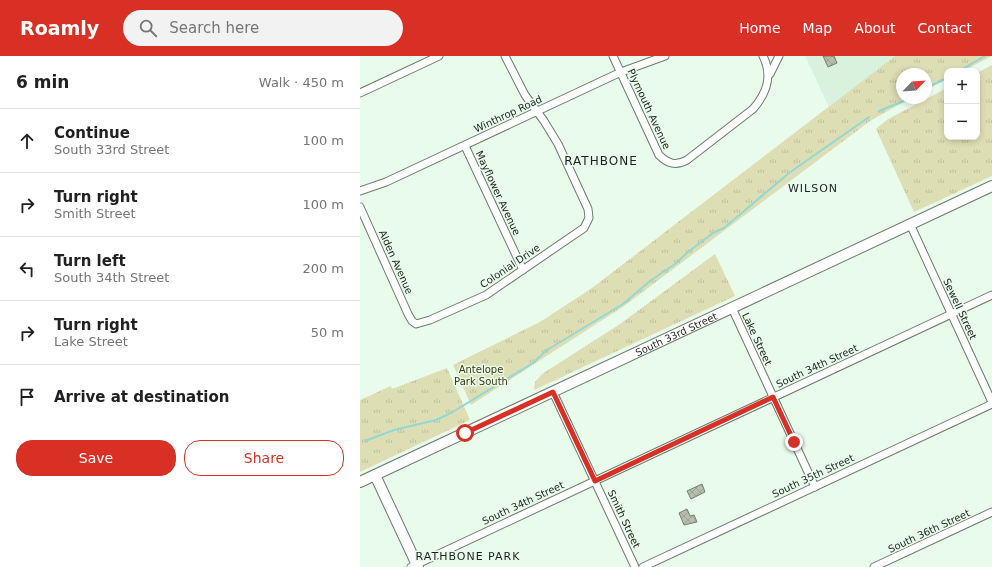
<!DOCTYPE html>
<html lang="en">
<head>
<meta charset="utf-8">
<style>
  body { margin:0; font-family:"DejaVu Sans",sans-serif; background:#f2f2f2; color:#202124 }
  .controls { position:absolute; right:12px; top:12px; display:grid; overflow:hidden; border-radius:8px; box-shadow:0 2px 6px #0003 }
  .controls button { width:36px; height:36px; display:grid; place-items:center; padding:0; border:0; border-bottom:1px solid #e0e0e0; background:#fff; color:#202124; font:20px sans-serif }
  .compass { position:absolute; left:536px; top:12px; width:36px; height:36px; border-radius:50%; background:#fff; box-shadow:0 2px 6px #0003; rotate:65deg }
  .stop { position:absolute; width:12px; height:12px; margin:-9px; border:3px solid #d93025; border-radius:50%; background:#fff }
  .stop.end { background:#d93025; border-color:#fff; box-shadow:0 1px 4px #0008 }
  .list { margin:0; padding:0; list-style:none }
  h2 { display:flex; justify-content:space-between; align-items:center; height:52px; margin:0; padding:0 16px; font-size:17px }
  h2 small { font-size:13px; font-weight:400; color:#757577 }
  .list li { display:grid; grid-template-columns:26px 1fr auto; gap:12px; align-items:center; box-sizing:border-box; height:64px; padding:0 16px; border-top:1px solid #e0e0e0 }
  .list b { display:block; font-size:15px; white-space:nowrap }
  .list p { margin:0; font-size:13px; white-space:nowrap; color:#757577 }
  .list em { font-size:13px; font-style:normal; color:#757577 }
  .actions { display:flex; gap:8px; padding:12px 16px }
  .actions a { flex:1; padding:9px 0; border:1px solid #d93025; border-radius:16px; text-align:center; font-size:14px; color:#d93025 }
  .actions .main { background:#d93025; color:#fff }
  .icon { flex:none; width:22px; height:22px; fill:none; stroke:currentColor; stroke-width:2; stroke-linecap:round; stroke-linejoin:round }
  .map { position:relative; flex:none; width:632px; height:511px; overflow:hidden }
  header { display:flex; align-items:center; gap:24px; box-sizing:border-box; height:56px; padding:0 20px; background:#d93025; color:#fff }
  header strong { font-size:19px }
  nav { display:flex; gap:22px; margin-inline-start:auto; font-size:14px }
  .search { width:280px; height:36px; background:#f2f2f2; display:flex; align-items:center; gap:10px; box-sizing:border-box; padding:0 14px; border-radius:22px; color:#757577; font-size:15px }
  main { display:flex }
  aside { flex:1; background:#fff }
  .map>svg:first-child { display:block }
</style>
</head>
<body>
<header>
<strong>Roamly</strong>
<div class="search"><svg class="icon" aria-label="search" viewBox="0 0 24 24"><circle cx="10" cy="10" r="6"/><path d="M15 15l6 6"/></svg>Search here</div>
<nav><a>Home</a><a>Map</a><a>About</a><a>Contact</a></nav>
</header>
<main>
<aside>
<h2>6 min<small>Walk · 450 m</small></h2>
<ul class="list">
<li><svg class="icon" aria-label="ahead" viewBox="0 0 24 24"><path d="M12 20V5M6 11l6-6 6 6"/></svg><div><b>Continue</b><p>South 33rd Street</p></div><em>100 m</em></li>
<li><svg class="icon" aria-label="right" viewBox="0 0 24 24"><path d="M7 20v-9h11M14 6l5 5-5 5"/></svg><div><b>Turn right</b><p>Smith Street</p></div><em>100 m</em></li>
<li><svg class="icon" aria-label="left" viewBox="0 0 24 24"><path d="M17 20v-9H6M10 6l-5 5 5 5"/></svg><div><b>Turn left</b><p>South 34th Street</p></div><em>200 m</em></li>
<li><svg class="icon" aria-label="right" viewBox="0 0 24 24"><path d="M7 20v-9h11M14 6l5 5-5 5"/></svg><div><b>Turn right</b><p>Lake Street</p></div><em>50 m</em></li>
<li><svg class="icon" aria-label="arrive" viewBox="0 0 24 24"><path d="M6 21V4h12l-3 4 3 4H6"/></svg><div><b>Arrive at destination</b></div></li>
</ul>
<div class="actions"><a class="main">Save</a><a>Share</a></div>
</aside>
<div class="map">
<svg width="632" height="511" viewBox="0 0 632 511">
  <defs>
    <pattern id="park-tufts" width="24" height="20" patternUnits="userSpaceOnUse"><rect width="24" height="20" fill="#dedeb5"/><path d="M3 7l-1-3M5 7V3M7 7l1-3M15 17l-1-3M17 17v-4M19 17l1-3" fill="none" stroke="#bebe9b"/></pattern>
    <pattern id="building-cross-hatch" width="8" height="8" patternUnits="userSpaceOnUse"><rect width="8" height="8" fill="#b6bfac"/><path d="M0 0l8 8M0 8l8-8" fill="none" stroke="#9ca494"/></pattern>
  </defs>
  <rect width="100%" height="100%" fill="#e9fbeb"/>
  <polygon fill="#d9f2dd" points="445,0 535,0 469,51"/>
  <g fill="url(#park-tufts)">
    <polygon points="535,0 632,0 603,15 587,15 587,23 566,34 566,18 542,18 542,42 551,42 510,65 264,250 111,349 93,309 180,266 232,232"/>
    <polygon points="632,9 632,120 554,156 516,73 528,63 587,32 587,81 617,81 617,17"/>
    <polygon points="355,198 375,240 174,334 175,326 182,318 260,268"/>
    <polygon points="87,312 110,364 0,416 0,344 31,330 32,333"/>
  </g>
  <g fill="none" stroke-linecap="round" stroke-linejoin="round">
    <g stroke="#92d8d4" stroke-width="2">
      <polyline points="599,15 625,0"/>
      <polyline points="566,32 587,22"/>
      <polyline points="519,55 551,42"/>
      <polyline points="5,385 34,374 76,364 91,357 173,307 187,294 263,248 290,225 315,208 328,196 353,177 364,172 429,117 509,61"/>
    </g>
  </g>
  <g fill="url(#building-cross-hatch)" stroke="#767f6d">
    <polygon points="463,0 474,0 477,7 468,11"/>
    <polygon points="342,428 345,436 331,443 327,435"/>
    <polygon points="327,453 330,460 334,459 337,466 324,469 319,457"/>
  </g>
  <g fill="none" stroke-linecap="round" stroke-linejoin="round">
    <defs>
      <g id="street">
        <path d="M253 0 299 99C308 108 316 110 327 104L393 53C407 37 413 20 403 0"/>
        <polyline points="410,18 419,0"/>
        <polyline points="0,37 79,0"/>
        <polyline points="105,90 163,214"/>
        <polyline points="0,135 26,126 261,16 305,0"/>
        <polyline points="0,151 48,258 52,265 56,268 70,264 126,239 224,172 229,162 228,153 198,88 184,65 165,39 145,0"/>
        <polyline points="550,168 632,346"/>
        <polyline points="372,252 455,431"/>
        <polyline points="193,336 275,511"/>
        <polyline points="51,511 632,239"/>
        <polyline points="283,511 632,348"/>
        <polyline points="514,511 632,456"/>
      </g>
      <g id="secondary">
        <polyline points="15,419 58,511"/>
        <path id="s1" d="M0 426 632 130"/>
      </g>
    </defs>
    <use href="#street" stroke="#6b7b6d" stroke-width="9"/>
    <use href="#secondary" stroke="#6b7b6d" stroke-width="12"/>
    <use href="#street" stroke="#fff" stroke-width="7"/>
    <use href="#secondary" stroke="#fff" stroke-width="10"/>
  </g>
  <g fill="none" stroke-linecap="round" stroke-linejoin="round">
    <polyline stroke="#d93025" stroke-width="5" points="105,377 193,336 235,425 413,341 434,386"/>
  </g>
  <g text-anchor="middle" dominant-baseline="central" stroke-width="3" stroke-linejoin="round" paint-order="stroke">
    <g font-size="10" fill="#1d231e" stroke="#e9fbeb">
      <text transform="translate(289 53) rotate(65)">Plymouth Avenue</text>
      <text transform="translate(148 58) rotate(-25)">Winthrop Road</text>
      <text transform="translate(138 137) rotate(65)">Mayflower Avenue</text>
      <text transform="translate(36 206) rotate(66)">Alden Avenue</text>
      <text transform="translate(150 210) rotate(-34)">Colonial Drive</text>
      <text transform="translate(600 253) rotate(65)">Sewell Street</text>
      <text stroke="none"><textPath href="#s1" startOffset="349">South 33rd Street</textPath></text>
      <text transform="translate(397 283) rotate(65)">Lake Street</text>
      <text transform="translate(457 310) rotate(-25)">South 34th Street</text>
      <text transform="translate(453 420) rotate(-25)">South 35th Street</text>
      <text transform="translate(163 447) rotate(-25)">South 34th Street</text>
      <text transform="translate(264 463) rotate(65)">Smith Street</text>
      <text transform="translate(569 475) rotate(-25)">South 36th Street</text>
    </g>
    <g font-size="10" fill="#3b390f" stroke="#e9fbeb">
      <text x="121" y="313">Antelope<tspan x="121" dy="12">Park South</tspan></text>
    </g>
    <g font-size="11" letter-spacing="1" fill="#1d231e" stroke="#e9fbeb">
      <text x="453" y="132">WILSON</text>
      <text x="108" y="500">RATHBONE PARK</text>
    </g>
    <g font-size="12" letter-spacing="1" fill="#1d231e" stroke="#e9fbeb">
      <text x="241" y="105">RATHBONE</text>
    </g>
  </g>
</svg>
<div class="controls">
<button>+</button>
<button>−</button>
</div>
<svg class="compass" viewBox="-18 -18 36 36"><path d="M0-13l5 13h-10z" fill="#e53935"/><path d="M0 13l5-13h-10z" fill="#757577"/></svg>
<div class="stop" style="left:105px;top:377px"></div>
<div class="stop end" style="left:434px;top:386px"></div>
</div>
</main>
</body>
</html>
